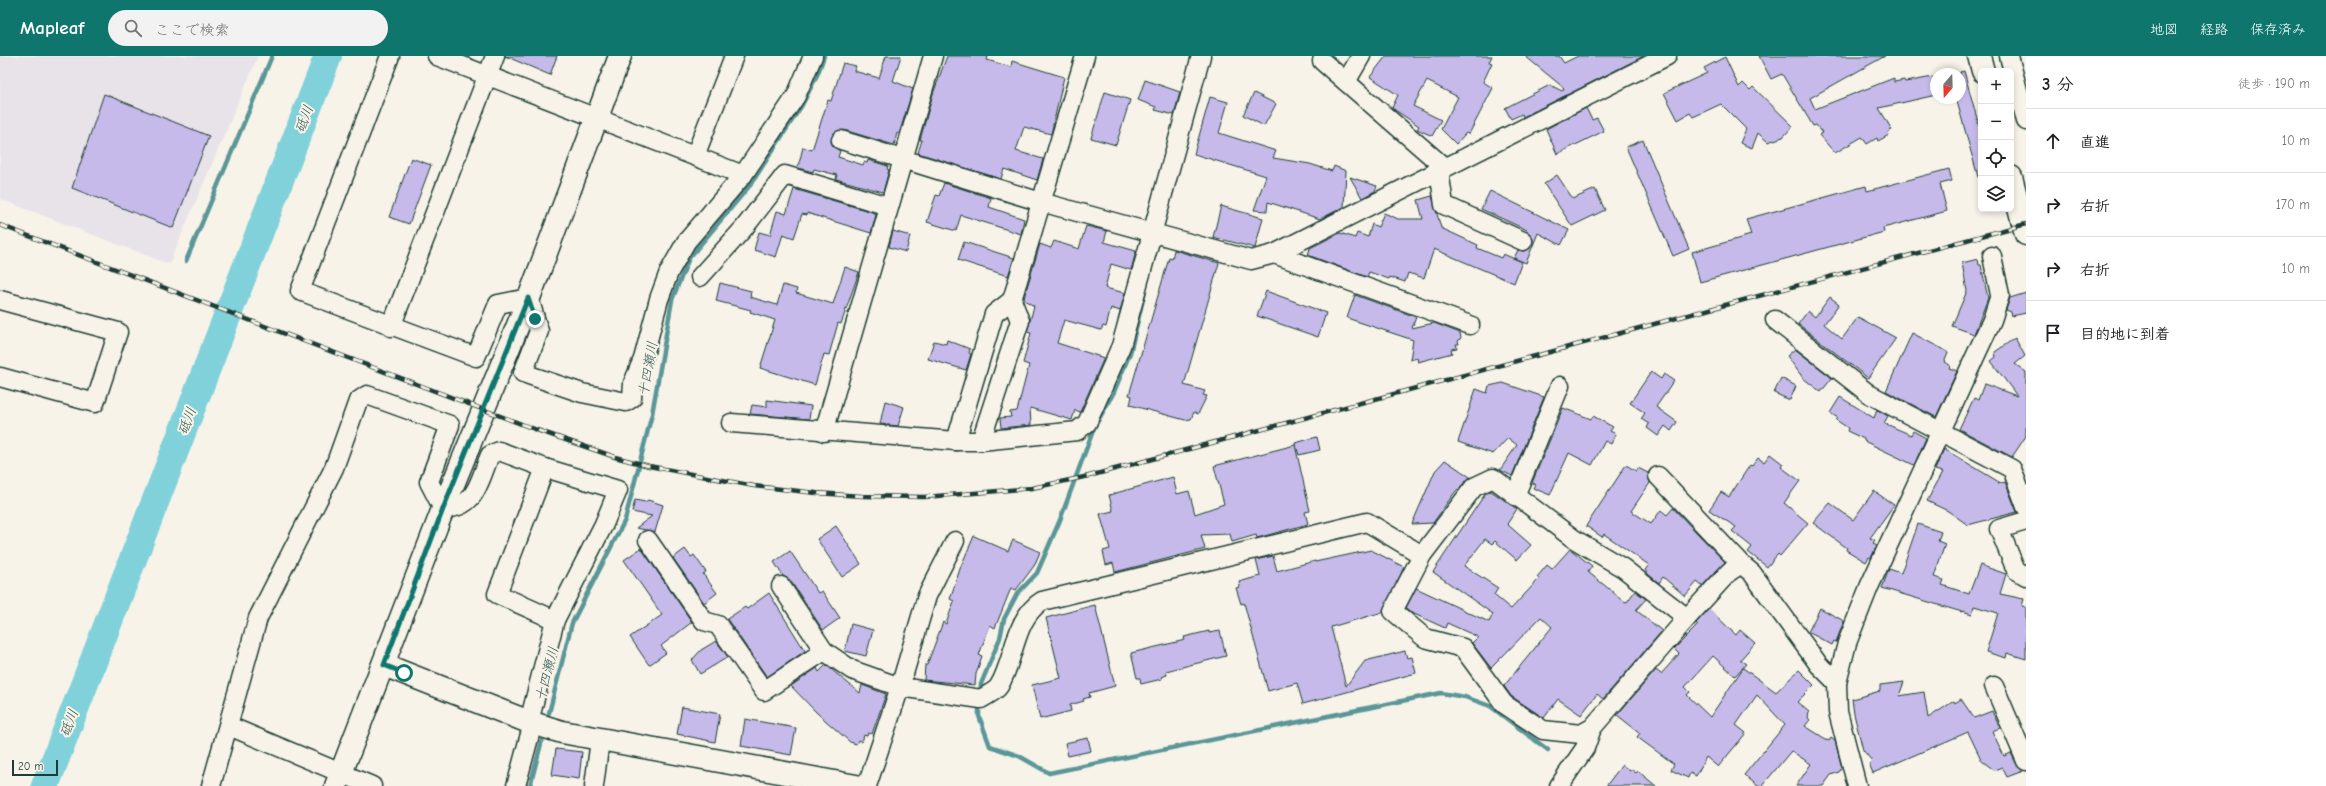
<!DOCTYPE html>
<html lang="ja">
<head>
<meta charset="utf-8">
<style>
  body { margin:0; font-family:"Comic Neue","Klee One",sans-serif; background:#f2f2f2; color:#202124 }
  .controls { position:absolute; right:12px; top:12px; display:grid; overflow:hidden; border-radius:6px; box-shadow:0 2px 6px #0003 }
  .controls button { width:36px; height:36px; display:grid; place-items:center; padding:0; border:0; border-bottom:1px solid #e0e0e0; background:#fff; color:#202124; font:20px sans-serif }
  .compass { position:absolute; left:1930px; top:12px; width:36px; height:36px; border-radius:50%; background:#fff; box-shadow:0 2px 6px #0003; rotate:199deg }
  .scale { position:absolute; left:12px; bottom:10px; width:46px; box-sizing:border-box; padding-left:4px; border:2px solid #1f3d34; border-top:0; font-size:11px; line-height:14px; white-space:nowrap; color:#1f3d34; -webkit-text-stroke:3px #f7f3e8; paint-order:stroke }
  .stop { position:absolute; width:12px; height:12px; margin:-9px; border:3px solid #0f766e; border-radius:50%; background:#fff }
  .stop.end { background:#0f766e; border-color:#fff; box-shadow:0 1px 4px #0008 }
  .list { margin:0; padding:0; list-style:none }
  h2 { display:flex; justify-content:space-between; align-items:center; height:52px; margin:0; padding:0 16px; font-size:17px }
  h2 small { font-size:13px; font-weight:400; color:#757577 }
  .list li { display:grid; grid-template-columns:26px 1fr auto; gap:12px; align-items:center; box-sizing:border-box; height:64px; padding:0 16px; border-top:1px solid #e0e0e0 }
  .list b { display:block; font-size:15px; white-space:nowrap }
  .list em { font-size:13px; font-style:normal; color:#757577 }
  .icon { flex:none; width:22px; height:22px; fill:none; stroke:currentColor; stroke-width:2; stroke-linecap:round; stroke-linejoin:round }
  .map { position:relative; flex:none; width:2026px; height:730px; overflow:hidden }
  header { display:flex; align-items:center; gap:24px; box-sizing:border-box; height:56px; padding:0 20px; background:#0f766e; color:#fff }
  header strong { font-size:19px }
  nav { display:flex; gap:22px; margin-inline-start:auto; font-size:14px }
  .search { width:280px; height:36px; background:#f2f2f2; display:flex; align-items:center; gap:10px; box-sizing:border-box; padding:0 14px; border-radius:22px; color:#757577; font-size:15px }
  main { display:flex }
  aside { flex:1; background:#fff }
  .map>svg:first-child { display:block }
</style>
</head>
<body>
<header>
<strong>Mapleaf</strong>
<div class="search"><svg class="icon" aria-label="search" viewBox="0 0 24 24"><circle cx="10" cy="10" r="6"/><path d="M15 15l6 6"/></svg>ここで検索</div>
<nav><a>地図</a><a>経路</a><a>保存済み</a></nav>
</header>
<main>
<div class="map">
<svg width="2026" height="730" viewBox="0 0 2026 730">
  <rect width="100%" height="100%" fill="#f7f3e8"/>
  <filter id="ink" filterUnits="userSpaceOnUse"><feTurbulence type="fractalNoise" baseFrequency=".025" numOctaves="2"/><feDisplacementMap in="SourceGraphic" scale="8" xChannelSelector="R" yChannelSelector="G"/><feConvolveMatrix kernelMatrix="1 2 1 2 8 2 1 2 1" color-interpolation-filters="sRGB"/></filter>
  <g filter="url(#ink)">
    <polygon fill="#e8e2e9" points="0,0 258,0 169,208 0,143"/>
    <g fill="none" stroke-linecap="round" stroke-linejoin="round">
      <g stroke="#5a9698" stroke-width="4.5">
        <polyline points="186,205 272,0"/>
        <polyline points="980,637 981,628 1000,582 1004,563 1017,538 1037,517 1060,464 1094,372 1114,336 1130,297 1145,235"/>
        <polyline points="979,646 979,660 990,690 1019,700 1049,717 1441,637 1465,641 1490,650 1548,694"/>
        <polyline points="549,657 572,567 625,464 652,358 672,244 689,202 751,128 802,49 818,17 824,0"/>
        <polyline points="530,730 542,684"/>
      </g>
      <polyline stroke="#81d1db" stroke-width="28" points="45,730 328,0"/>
    </g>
    <g fill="#c6baeb" stroke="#1f3d34">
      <polygon points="505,0 557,0 550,19"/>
      <polygon points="886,0 901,0 893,25 913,33 899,78 897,77 894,89 844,74 834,77 831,86 834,91 840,95 838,101 863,109 864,106 867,107 868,104 888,110 887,113 889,114 883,136 836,123 837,119 814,113 813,116 798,112 803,91 812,94 828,44 831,45 843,7 856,10 854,15 879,22"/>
      <polygon points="947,0 988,0 987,4 1011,11 1012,5 1064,21 1051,78 1024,71 1016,95 1043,103 1037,124 1004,113 1001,123 918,97 922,84 920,84 933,38"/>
      <polygon points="1386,0 1492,0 1489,6 1492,7 1483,26 1493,32 1469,78 1466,77 1456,88 1441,73 1458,41 1427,25 1413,50 1441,64 1432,80 1417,73 1419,70 1392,52 1398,39 1370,21"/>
      <polygon points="1525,0 1559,0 1564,7 1578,0 1644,0 1523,61 1522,58 1511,63 1505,52 1550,29 1562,35 1564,32"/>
      <polygon points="1759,0 1885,0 1810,42 1815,53 1894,22 1894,26 1904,24 1905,26 1933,21 1936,39 1879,52 1892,74 1888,76 1889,79 1878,85 1877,82 1867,88 1862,81 1835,97 1819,79 1823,77 1816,69 1813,70 1782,18 1771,23"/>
      <polygon points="1725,1 1739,31 1743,27 1750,34 1753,31 1793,70 1783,81 1768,86 1758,77 1752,92 1740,87 1746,73 1721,48 1693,61 1690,57 1678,64 1664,37 1707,17 1704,12"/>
      <polygon points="1964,15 1981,77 1981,120 1978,121 1956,42 1960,42 1960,16"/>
      <polygon points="1145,24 1180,36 1174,59 1155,54 1156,51 1138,44"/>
      <polygon points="1105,36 1130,44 1116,89 1091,82"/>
      <polygon points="1254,37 1276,48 1264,70 1243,59"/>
      <polygon points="104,38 209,80 173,172 72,132"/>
      <polygon points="1210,41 1228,46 1219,77 1276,95 1273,102 1310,108 1332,115 1334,110 1346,115 1344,151 1320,163 1268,146 1267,155 1254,154 1266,120 1194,98"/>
      <polygon points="1586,52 1592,64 1597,62 1604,75 1557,98 1546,73"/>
      <polygon points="1643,84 1689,193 1673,200 1626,91"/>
      <polygon points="411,102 431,109 409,168 389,161"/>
      <polygon points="1949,113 1952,125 1940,128 1947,155 1883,172 1884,176 1700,226 1692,196 1751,179 1746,163 1866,130 1867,135"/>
      <polygon points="1557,119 1573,143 1595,133 1605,154 1572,170 1544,128"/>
      <polygon points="1350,121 1377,130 1375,135 1362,142"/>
      <polygon points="944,127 991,142 989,151 1024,163 1021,178 961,159 956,175 927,166 936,139 939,140"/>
      <polygon points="794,133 872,156 876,159 871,177 807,157 807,159 802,158 794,182 783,178 776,201 754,194 759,176 770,179 777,155 786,158"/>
      <polygon points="1490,135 1569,174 1561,189 1538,177 1526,207 1514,202 1518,194 1524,195 1529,193 1533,184 1527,174 1481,153"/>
      <polygon points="1432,140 1441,172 1478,189 1477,192 1501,202 1503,198 1522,206 1514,227 1434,193 1424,222 1408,217 1405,226 1390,221 1389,223 1369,216 1367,221 1308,199 1310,192 1340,177 1355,182 1357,177 1368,181 1372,168 1378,171 1384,157 1398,163 1423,163 1418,144"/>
      <polygon points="1221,150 1263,162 1255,192 1213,181"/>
      <polygon points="1086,170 1107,175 1104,186 1136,195 1131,214 1111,208 1105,232 1125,237 1120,255 1111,252 1106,271 1103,270 1101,274 1064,264 1057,287 1104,302 1080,356 1075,354 1072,364 1030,352 1031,369 1001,372 1000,362 1011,361 1010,356 1017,355 1029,309 1023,307 1031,277 1027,276 1034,250 1024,244 1025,238 1040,188 1051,192 1054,185 1079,193"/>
      <polygon points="893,175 910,180 906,196 889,191"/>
      <polygon points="964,186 1014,202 1008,220 958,204"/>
      <polygon points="1174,194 1219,207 1184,329 1205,335 1203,339 1207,340 1198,358 1194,356 1191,363 1185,364 1130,349 1132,340 1129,339 1169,202 1172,203"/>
      <polygon points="1978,203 1979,209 1981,209 1988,242 1974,278 1952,270 1967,235 1962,207"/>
      <polygon points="845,211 859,216 841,268 838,267 829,299 824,298 815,329 760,312 775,264 750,256 751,254 716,245 720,227 751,235 750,241 777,249 783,229 797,233 796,237 833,248"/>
      <polygon points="1266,235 1326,257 1318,281 1257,260"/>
      <polygon points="2026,237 2026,257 2012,260 2011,256 2006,254 2010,242"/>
      <polygon points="1355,239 1416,261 1412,272 1434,267 1460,277 1461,282 1458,285 1459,288 1456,288 1457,292 1451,293 1452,297 1418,306 1417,302 1410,304 1413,284 1347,262"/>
      <polygon points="1830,241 1839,248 1824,268 1842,283 1858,261 1896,282 1868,322 1798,268 1808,255 1815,261"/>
      <polygon points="1912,277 1948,296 1944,306 1950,309 1949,312 1957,315 1936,361 1886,335"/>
      <polygon points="2015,282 2025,300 2015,308 2026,316 2026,380 2012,401 1959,373 1974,342 1978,344 1984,328 2017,340 1991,305 1996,301 1995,296"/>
      <polygon points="947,284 970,293 969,297 971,298 966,314 928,303 934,285 946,288"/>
      <polygon points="1795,293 1832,322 1821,336 1803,322 1787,300"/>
      <polygon points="1651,316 1661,323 1664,318 1674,325 1656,351 1677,366 1671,375 1665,370 1658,380 1647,372 1649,368 1641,363 1645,357 1630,347"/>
      <polygon points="1781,322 1796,330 1790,344 1774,337"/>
      <polygon points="1503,327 1544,341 1512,420 1500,414 1517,389 1508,382 1493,398 1458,386 1476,333 1487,337 1489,330"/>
      <polygon points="1840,341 1874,362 1877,354 1888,360 1884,367 1911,379 1913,375 1926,382 1914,409 1864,385 1864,383 1847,375 1848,372 1836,364 1838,362 1830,357"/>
      <polygon points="767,344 811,350 809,363 750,358 752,349 767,351"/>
      <polygon points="885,345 904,351 898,370 880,368"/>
      <polygon points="1563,352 1591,363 1593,360 1613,371 1610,375 1616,378 1611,388 1605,385 1592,409 1569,397 1550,439 1533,432 1535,428 1532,427"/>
      <polygon points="1317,381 1320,394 1299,399 1295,387"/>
      <polygon points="1295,389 1310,455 1305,456 1308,468 1257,482 1256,479 1232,486 1230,478 1201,479 1205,493 1115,516 1113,507 1106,509 1103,495 1110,493 1100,458 1113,455 1109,439 1173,421 1177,438 1189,435 1195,458 1224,448 1214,410"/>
      <polygon points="1944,393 1999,426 1998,428 2005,426 2017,456 1968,469 1948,455 1927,445 1943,416 1935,414"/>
      <polygon points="1770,398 1783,408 1781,411 1800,425 1784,447 1808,467 1780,500 1778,498 1767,511 1748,496 1752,491 1732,475 1736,471 1709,454 1721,436 1729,441 1750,409 1752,410 1758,402 1764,406"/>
      <polygon points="1445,404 1470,421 1455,436 1433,467 1412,468 1435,415"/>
      <polygon points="1626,409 1636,415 1638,412 1648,417 1650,427 1631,455 1651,468 1661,454 1667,459 1673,452 1725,506 1702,530 1697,526 1685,540 1663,521 1659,527 1649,519 1645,514 1649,509 1604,478 1602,481 1586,470"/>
      <polygon points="1491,435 1517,453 1507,468 1531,489 1517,504 1495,485 1492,488 1485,483 1464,510 1498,532 1494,539 1511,553 1539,523 1537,521 1547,509 1552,513 1570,493 1592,510 1588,516 1624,545 1627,546 1635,535 1646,543 1636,554 1662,575 1603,643 1597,638 1581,659 1558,643 1544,662 1511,640 1504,630 1552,571 1541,561 1491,612 1472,587 1478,581 1447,567 1445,572 1412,557 1406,552 1416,532 1489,566 1493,558 1433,516 1485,438"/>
      <polygon points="1874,435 1894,449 1870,482 1875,484 1873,487 1877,489 1871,502 1869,501 1866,506 1846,494 1847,492 1813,467 1830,447 1853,464"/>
      <polygon points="635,444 645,446 648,444 663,449 655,476 636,472 652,460 632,456"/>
      <polygon points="1918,468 1941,476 1938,485 1945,488 1934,521 1944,524 1942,529 1969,538 1980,509 2006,518 2000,538 2024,543 2022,550 2026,551 2026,603 2007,597 2006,602 1986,596 1998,557 1974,550 1972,558 1962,555 1962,556 1882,532 1889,513 1901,517"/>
      <polygon points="836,470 861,508 842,521 817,483"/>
      <polygon points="974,480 1008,495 1013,484 1040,496 1034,510 1016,534 1011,532 995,572 990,569 979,599 982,600 976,618 975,629 924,624 925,609 927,609 943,566 946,568 954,545 950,543 961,510"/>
      <polygon points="641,492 692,566 661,590 666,597 649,609 630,581 662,559 624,504"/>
      <polygon points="685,493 691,501 694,499 706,516 703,518 717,537 704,547 673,502"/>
      <polygon points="1371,494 1404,511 1383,556 1331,571 1346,630 1365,605 1405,595 1407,602 1412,601 1416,617 1303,648 1297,627 1268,635 1244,547 1241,548 1236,532 1240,531 1239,526 1260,520 1256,504 1273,500 1277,515 1315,505 1315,506"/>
      <polygon points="790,495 818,537 822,535 840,562 823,574 790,524 783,520 774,506"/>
      <polygon points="769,537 805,595 767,621 727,563 745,551 747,553"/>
      <polygon points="1095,549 1115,630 1089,637 1090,641 1083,643 1084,645 1070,649 1071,655 1040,663 1032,629 1061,622 1046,562"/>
      <polygon points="1820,552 1844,565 1836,586 1834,585 1832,589 1808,576"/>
      <polygon points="1709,553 1736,579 1740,574 1755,587 1740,604 1746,608 1735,620 1713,600 1685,631 1690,636 1687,639 1710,661 1743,612 1776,636 1799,614 1814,629 1797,646 1809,656 1808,662 1810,664 1805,670 1829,685 1831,682 1835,685 1842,712 1839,716 1831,719 1823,730 1796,730 1811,708 1791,695 1762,730 1758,730 1744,719 1785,669 1757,639 1736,669 1746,677 1718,711 1706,701 1696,720 1690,717 1688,722 1671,714 1674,708 1637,681 1640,677 1617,659 1656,614 1661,618 1679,598 1674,593 1698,569 1696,567"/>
      <polygon points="851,568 873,574 866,600 845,595"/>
      <polygon points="1209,575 1209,577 1220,575 1226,600 1166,615 1167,619 1161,621 1162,623 1141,628 1140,622 1137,622 1131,597 1185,584 1184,581"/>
      <polygon points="716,585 728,601 700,618 692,604 701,594"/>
      <polygon points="826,609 860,637 862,629 886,638 872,678 868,677 867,680 864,679 862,686 858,684 856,688 850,686 817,657 791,630 817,612 819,616"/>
      <polygon points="1904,626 1899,640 1924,636 1928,662 1954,645 1955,647 1961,643 1974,662 1992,655 2000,672 1992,675 2004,700 2011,697 2017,709 2023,715 2007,721 2002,711 1994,714 1982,705 1968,676 1873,717 1869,708 1872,705 1863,694 1854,658 1852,643 1880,635 1880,629"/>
      <polygon points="682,651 720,658 715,686 677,678"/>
      <polygon points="745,663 796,672 791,699 741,690"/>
      <polygon points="1088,682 1091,695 1068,700 1065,687"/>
      <polygon points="556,693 582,696 579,723 552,719"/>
      <polygon points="1622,709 1630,715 1631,713 1636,717 1638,715 1656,730 1606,730"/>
    </g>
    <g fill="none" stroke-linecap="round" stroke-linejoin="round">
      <defs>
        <g id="street">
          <polyline points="390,0 300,235 476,301 498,248 529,242 539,275 523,317 582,337 626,346 632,342 633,327 643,303 659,243 669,216 686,186 743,119 796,40 813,0"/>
          <polyline points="437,0 743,119"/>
          <polyline points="2009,0 2026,65"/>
          <polyline points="1322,5 1444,111"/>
          <polyline points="1346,26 1361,0"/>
          <polyline points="841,84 1041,146 1251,204 1274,198 1667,0"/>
          <polyline points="695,100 734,0"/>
          <polyline points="1439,114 1444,149 1523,185"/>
          <polyline points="1274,198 1470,269"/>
          <polyline points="700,221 744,172 785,119 888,150"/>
          <polyline points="0,244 118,276 95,347 0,321"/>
          <polyline points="1775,264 1869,338 2012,413 2026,451"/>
          <polyline points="391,271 495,0"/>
          <polyline points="731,367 956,385 981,385 1077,375 1087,367 1121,290 1201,0"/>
          <polyline points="824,376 933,0"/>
          <polyline points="956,385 994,258 1012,244"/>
          <polyline points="981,385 1020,265 1012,244 1085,0"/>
          <polyline points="545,412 497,538 555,564"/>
          <polyline points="1658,420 1741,508"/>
          <polyline points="1515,440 1560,330"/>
          <polyline points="2026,465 1999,473 2016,514 2026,520"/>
          <polyline points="648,484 704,565 718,569 764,635 824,595"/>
          <polyline points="1422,499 1393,555 1425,582 1463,592 1504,648 1543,674 1581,678 1592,672 1687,562 1729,516 1741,508 1752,517 1819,609 1837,627"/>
          <polyline points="781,530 824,595 852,614 900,631 927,540 955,485"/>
          <polyline points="1994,630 2026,705"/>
          <polyline points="229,670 372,730"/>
          <path d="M211 730 258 562 334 412 358 345 367 339 450 369 429 426 443 453C477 452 479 425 490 399L499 395 545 412 618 434 604 468 555 564 529 666"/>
          <polyline points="516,730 533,667"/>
          <polyline points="594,730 600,684"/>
          <path d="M867 730 900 631 981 643C987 639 996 635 999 630 1015 604 1014 562 1042 545L1367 466 1422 499 1474 431 1493 422 1574 483 1623 512 1687 562"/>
          <polyline points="1559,730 1585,692 1592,672"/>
          <polyline points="1857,730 1838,656 1837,627 1847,587 1869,531 1992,264 2000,239 1992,200"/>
        </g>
        <g id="secondary">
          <polyline points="1979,0 1983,15"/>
          <polyline points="2011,121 2026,178"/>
          <polyline points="384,609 529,666 562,676 856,730"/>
          <polyline points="336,730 443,453 529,242 620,0"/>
        </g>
      </defs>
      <use href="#street" stroke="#1f3d34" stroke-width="21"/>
      <use href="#secondary" stroke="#1f3d34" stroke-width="25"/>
      <use href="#street" stroke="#f7f3e8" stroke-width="18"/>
      <use href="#secondary" stroke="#f7f3e8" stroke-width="22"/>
      <defs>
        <polyline id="rail" points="0,169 537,374 615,401 649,410 754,430 816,437 862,440 924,441 987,436 1032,432 1089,420 2026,168"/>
      </defs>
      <use href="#rail" stroke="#1f3d34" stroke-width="4.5"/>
      <use href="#rail" stroke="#f7f3e8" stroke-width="3" stroke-dasharray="9" stroke-linecap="butt"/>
    </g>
  </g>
  <g fill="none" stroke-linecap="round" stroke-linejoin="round" filter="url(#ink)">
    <polyline stroke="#0f766e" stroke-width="5" points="404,617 384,609 443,453 528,242 535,263"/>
  </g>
  <g text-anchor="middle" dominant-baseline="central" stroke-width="4" stroke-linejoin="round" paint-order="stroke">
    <g font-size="14" font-style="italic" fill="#335b55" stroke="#f7f3e8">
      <text transform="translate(304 63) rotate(-69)">砥川</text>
      <text transform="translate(648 313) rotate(-80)">十四瀬川</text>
      <text transform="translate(187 365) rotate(-69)">砥川</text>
      <text transform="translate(547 618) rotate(-76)">十四瀬川</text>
      <text transform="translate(69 667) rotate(-69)">砥川</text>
    </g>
  </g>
</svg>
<div class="controls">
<button>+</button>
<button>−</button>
<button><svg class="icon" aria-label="locate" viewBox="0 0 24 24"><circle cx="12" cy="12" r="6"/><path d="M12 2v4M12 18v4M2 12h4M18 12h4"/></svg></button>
<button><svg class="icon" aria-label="layers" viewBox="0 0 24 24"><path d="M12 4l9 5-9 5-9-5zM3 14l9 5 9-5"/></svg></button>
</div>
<svg class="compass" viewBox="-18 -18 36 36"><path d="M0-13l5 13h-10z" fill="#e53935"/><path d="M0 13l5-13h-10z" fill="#757577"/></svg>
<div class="scale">20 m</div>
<div class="stop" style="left:404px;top:617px"></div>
<div class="stop end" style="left:535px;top:263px"></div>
</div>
<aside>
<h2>3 分<small>徒歩 · 190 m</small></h2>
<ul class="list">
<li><svg class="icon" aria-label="ahead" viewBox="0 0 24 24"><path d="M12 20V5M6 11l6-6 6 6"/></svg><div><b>直進</b></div><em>10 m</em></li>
<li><svg class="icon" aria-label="right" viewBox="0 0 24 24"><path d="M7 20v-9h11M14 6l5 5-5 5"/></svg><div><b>右折</b></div><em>170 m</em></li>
<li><svg class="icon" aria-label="right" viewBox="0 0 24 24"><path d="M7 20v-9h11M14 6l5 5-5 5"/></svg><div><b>右折</b></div><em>10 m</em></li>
<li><svg class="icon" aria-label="arrive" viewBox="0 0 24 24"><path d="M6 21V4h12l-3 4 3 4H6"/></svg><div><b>目的地に到着</b></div></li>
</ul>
</aside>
</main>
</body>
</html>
